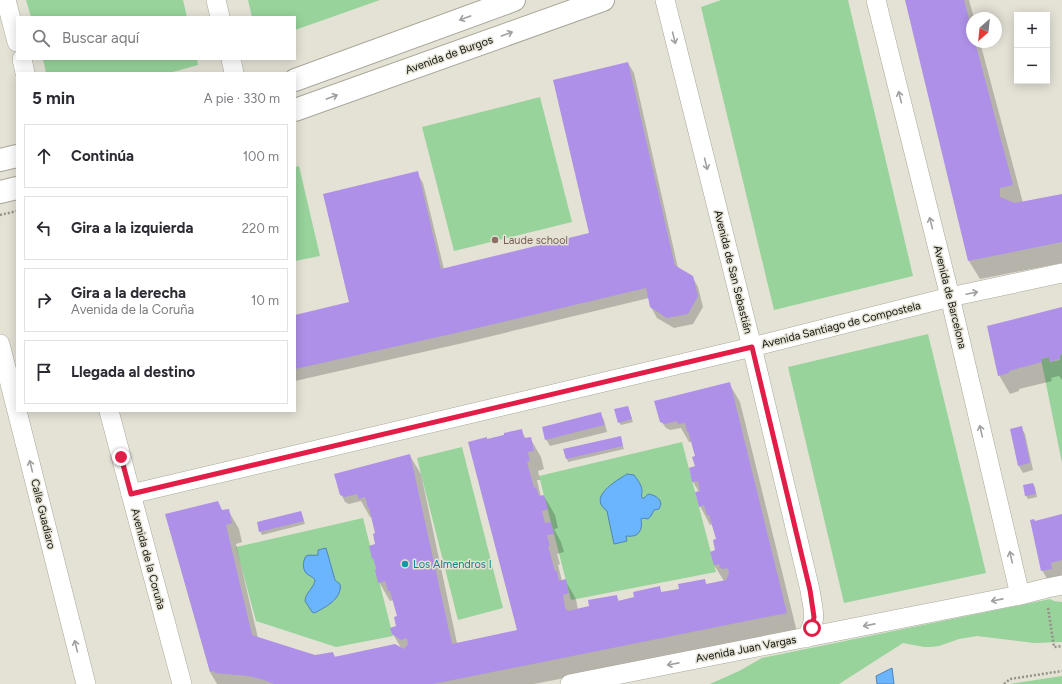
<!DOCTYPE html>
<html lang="es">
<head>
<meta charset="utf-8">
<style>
  body { margin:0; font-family:Figtree,sans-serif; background:#f7f7f7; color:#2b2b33 }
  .controls { position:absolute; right:12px; top:12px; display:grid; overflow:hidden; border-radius:0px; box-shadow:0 2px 10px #0003 }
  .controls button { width:36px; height:36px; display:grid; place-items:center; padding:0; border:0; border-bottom:1px solid #e1e1e2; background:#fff; color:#2b2b33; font:20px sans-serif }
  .compass { position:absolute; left:966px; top:12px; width:36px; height:36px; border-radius:50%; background:#fff; box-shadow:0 2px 10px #0003; rotate:207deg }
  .stop { position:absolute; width:12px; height:12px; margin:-9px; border:3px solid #e11d48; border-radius:50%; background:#fff }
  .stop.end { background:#e11d48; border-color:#fff; box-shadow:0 1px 4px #0008 }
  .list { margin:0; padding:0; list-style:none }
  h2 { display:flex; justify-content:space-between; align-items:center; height:52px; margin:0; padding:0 16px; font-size:17px }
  h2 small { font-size:13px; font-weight:400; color:#7c7c81 }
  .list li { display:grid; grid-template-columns:26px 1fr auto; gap:12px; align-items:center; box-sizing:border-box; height:64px; margin:0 8px 8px; padding:0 8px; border:1px solid #e1e1e2; border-radius:0px }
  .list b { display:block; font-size:15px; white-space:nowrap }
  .list p { margin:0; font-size:13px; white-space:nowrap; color:#7c7c81 }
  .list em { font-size:13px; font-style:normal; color:#7c7c81 }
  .icon { flex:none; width:22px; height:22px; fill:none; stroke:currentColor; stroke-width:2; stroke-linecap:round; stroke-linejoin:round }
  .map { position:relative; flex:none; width:1062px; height:684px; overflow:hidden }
  .search { position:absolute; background:#fff; box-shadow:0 2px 10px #0003; left:16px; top:16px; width:280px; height:44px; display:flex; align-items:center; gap:10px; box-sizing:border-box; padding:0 14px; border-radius:0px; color:#7c7c81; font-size:15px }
  .panel { position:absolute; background:#fff; box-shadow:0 2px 10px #0003; left:16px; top:72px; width:280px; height:340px; border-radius:0px }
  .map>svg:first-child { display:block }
</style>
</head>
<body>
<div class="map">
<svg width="1062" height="684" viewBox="0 0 1062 684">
  <rect width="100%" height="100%" fill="#e4e2d5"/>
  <g fill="#97d39b">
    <polygon points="26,0 183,0 187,17 31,17"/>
    <polygon points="248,0 380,0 295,30 295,17 252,17"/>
    <polygon points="721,0 848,0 913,276 774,310 701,7"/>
    <polygon points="43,59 197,59 198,65 169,73 46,73"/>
    <polygon points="540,97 572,222 454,251 422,127"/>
    <polygon points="299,166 320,256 295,261 295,167"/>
    <polygon points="928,334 986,573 844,603 788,367"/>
    <polygon points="1062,354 1062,463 1041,359 1049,357 1050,362 1060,360 1060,355"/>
    <polygon points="682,442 716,572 571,600 539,476"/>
    <polygon points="462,447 503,608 458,620 417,458"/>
    <polygon points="363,518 393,636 336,647 256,621 236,547"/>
    <polygon points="1050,599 1054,601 1062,602 1062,642 1034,643 977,636 959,639 939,646 931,647 924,647 903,643 839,684 710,684 739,671 762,658"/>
    <polygon points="1062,676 1062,684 1009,684"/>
  </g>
  <g fill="#6ab5fd" stroke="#5084b5">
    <path d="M627 474 634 475C637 479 642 485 642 491 642 493 641 495 642 498H644L648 494C655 495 660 498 661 504L659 509 654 510 651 516 648 519 644 518 641 519C643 530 639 538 626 536L627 541 614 544 607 511C587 497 616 481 627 474Z"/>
    <path d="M326 548 335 580 340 584C343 598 325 608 314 613L312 612 305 601C305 593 314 588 315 580 312 576 309 576 306 573 302 568 303 561 306 556 310 554 314 556 318 555V550Z"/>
    <polygon points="892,668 894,684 877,684 876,676"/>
  </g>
  <g fill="#0003">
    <polygon points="906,0 969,0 974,18 972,18 972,42 980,42 1023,203 1062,195 1062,263 980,279 969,261"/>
    <polygon points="628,63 634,73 678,268 692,276 698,287 703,307 693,324 674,328 657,318 651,307 649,298 463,343 295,381 295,316 351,303 417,173 423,183 444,269 591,234"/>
    <polygon points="1062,308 1062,380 1059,376 1051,378 1052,381 1019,389 1019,391 1010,394 999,375"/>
    <polygon points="729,383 740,402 797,632 534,684 217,684 210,672 166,515 228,510 239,529 242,542 236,544 258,638 315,656 333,653 336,658 401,648 393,634 398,626 398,616 394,600 390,601 379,582 376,564 373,558 370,547 376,545 376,533 372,517 370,517 361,501 349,504 345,502 341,494 410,456 421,474 457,643 518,631 487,440 521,430 526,439 530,438 541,457 544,469 538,471 540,480 537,480 541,497 544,496 555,515 558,528 554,529 561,542 564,552 557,554 560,564 558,565 562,581 565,580 576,599 578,610 590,607 616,596 619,601 635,598 659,588 662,593 680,590 704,580 707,585 724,581 714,565 711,553 717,551 717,540 713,524 710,525 700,506 699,492 693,482 690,468 696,467 696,456 692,442 689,442 681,428 670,430 666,428 661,421"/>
    <polygon points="628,407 633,422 621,425 619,422"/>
    <polygon points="600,413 604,420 607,432 550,446 546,439"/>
    <polygon points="1021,427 1025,434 1033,470 1023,473 1019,466 1011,430"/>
    <polygon points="620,437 624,449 568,462 564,450"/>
    <polygon points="1033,484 1035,487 1037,497 1028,499 1026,496 1024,486"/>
    <polygon points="301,512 305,524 262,535 260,531"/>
    <polygon points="1062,515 1062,582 1053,589 1042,570 1035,522"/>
  </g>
  <g fill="#ae90e8">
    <polygon points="905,0 964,0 972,30 972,42 975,42 1013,185 1000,188 1000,197 1015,203 1062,194 1062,242 968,261"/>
    <polygon points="628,62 675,266 676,266 693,276 698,296 688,314 667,318 650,307 646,288 456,333 295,369 295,315 349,302 323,194 418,171 441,269 589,233 553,80"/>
    <polygon points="1062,307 1062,354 1060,355 1060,359 1050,362 1049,357 1041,359 1042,362 1009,371 1009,373 998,376 987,326"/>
    <polygon points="730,382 787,613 433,684 274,684 261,679 248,676 215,673 214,671 210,672 165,514 218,501 222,510 229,509 232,523 226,525 252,635 315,655 333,652 334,657 395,644 404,649 408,644 407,638 401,640 392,634 390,628 396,626 394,617 397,616 390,591 388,591 385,581 378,583 375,570 376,569 373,558 372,559 369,546 375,544 373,534 375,533 369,508 368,508 365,497 359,499 357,494 345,497 340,495 334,474 410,454 452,644 517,630 468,442 487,437 487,439 504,435 504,433 522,429 524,438 531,437 534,451 528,452 530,461 527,462 534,488 536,487 539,496 544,495 548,509 542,511 545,523 551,522 554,534 547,535 550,546 548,546 555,571 557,571 559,581 566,579 569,593 563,595 565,608 568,611 589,606 588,600 617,595 618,601 634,597 633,592 660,586 661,592 679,589 678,584 705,579 706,584 726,580 729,574 728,568 723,569 720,568 719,564 714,565 710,552 715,550 713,540 716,539 709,515 707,515 704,505 699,507 695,492 700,491 698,481 692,482 689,468 695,466 692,457 695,456 688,431 687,432 685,423 678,424 677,421 665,424 660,422 654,401"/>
    <polygon points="628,406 632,419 618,423 614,409"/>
    <polygon points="601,412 604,425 545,440 542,427"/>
    <polygon points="1022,426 1030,463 1018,466 1010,429"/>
    <polygon points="621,436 623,446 566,459 563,449"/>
    <polygon points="1033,483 1036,494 1025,496 1023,485"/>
    <polygon points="301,511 304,521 259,532 257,522"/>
    <polygon points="1062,514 1062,560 1051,563 1052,569 1041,571 1030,520 1034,519 1035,521"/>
  </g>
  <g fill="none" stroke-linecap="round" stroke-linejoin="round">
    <defs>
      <g id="street">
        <polyline points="6,0 17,42"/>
        <polyline points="216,0 220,17"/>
        <path d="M665 0 752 347 810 590C813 611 818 619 806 638"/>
        <polyline points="876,0 950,297 1020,595"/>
        <polyline points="22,59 25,73"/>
        <polyline points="231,59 234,73"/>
        <polyline points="0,344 86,684"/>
        <polyline points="109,411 131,494 182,684"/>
        <polyline points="131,494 752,347 950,297 1062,273"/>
        <polyline points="570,684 1020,595 1047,588 1062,585"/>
      </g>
      <g id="secondary">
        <polyline points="295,80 514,0"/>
        <polyline points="295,110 603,0"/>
        <polyline points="0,160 17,156"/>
        <polyline points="0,192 17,188"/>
      </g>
    </defs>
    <use href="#street" stroke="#a9a79a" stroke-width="20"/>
    <use href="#secondary" stroke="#a9a79a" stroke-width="24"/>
    <g stroke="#949288" stroke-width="2.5" stroke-dasharray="2 2" stroke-linecap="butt">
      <polyline points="0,215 17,211"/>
      <polyline points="1048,608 1054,647 1062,646"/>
      <polyline points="1004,684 1010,679 1062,671"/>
    </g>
    <use href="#street" stroke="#fff" stroke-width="19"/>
    <use href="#secondary" stroke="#fff" stroke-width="22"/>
  </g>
  <defs><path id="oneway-shaft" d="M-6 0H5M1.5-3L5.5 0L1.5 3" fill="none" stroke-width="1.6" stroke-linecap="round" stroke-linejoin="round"/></defs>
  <g stroke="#a0a09e">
    <use href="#oneway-shaft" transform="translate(465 18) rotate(160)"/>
    <use href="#oneway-shaft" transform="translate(507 34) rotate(-20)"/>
    <use href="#oneway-shaft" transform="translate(674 38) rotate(76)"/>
    <use href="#oneway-shaft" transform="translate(332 97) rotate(-20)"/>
    <use href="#oneway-shaft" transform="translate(900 97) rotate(-104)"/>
    <use href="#oneway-shaft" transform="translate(706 164) rotate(76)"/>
    <use href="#oneway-shaft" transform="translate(931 223) rotate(-104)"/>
    <use href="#oneway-shaft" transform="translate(972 293) rotate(-12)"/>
    <use href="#oneway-shaft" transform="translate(981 431) rotate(-103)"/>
    <use href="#oneway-shaft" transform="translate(31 466) rotate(-104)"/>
    <use href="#oneway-shaft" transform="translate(1011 557) rotate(-103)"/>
    <use href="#oneway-shaft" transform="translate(997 600) rotate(169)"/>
    <use href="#oneway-shaft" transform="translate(869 625) rotate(169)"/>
    <use href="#oneway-shaft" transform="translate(76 646) rotate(-104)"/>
    <use href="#oneway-shaft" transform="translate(673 664) rotate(169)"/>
  </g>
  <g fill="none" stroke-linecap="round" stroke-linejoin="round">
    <polyline stroke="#e11d48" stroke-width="5" points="121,457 131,494 752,347 810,590 814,617 812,628"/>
  </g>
  <circle fill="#8d6e63" stroke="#e4e2d5" stroke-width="1.5" cx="495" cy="240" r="4"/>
  <circle fill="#0f9aa8" stroke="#e4e2d5" stroke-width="1.5" cx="405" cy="564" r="4"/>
  <g text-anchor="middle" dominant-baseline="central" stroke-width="3" stroke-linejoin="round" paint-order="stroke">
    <g font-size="11" fill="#12110c" stroke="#e4e2d5">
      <text transform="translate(449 55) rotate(-20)">Avenida de Burgos</text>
      <text transform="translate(733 272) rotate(76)">Avenida de San Sebastián</text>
      <text transform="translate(950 297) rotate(76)">Avenida de Barcelona</text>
      <text transform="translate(841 325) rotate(-14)">Avenida Santiago de Compostela</text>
      <text transform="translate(43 514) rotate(76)">Calle Guadiaro</text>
      <text transform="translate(148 559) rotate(75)">Avenida de la Coruña</text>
      <text transform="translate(746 649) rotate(-11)">Avenida Juan Vargas</text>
    </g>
    <g font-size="11" fill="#785e54" stroke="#e4e2d5" text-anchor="start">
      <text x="503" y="240">Laude school</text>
    </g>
    <g font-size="11" fill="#0d838f" stroke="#e4e2d5" text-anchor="start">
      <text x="413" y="564">Los Almendros I</text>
    </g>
  </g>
</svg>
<div class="controls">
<button>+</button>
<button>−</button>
</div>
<svg class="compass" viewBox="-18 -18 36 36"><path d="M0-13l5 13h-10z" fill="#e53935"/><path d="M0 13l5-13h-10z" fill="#7c7c81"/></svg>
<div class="stop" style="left:812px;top:628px"></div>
<div class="stop end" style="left:121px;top:457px"></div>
<div class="search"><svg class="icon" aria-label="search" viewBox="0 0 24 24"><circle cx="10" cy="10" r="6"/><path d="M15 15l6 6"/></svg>Buscar aquí</div>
<section class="panel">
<h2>5 min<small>A pie · 330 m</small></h2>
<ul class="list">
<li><svg class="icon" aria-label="ahead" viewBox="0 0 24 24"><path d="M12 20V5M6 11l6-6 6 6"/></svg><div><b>Continúa</b></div><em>100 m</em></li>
<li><svg class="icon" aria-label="left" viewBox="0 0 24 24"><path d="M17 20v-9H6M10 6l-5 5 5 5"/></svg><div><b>Gira a la izquierda</b></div><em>220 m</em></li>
<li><svg class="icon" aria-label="right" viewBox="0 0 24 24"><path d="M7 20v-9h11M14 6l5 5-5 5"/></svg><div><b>Gira a la derecha</b><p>Avenida de la Coruña</p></div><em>10 m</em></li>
<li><svg class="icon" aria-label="arrive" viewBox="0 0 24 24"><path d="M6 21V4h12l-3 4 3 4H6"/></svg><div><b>Llegada al destino</b></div></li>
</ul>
</section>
</div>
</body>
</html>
